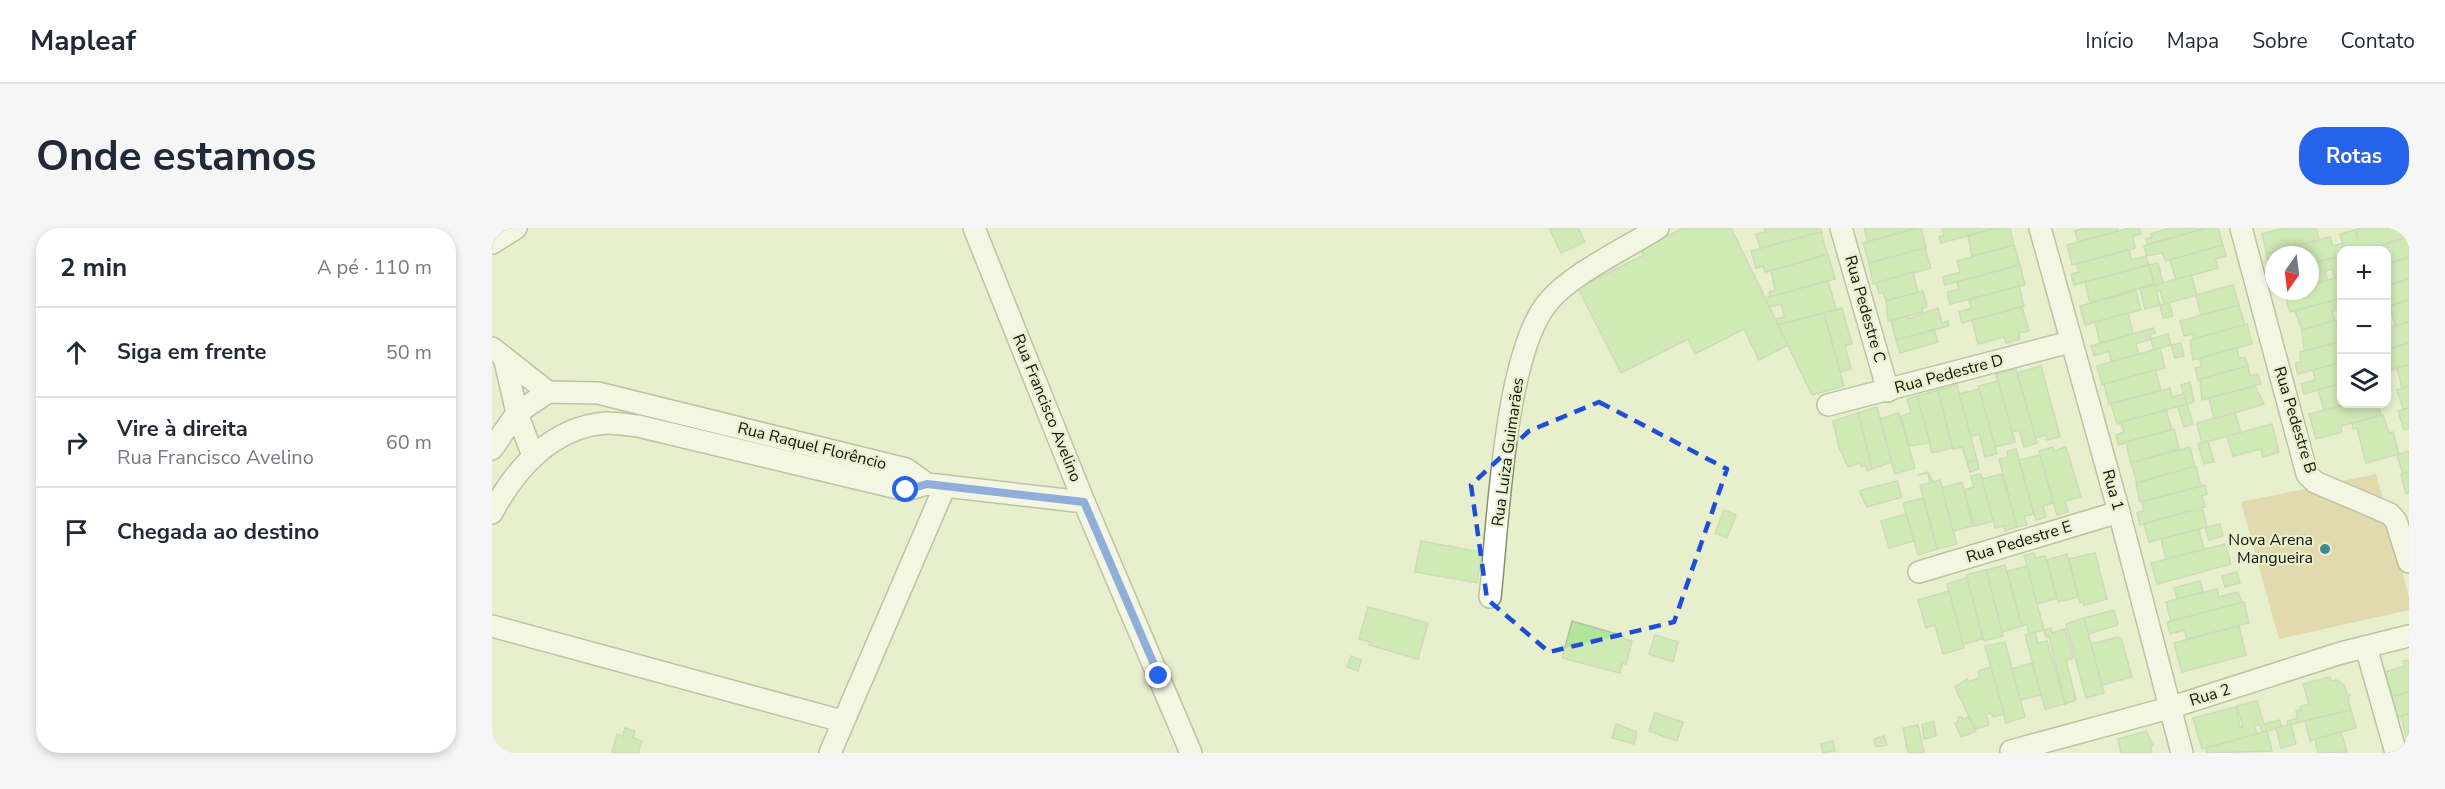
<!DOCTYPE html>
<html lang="pt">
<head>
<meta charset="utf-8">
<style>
  body { margin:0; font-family:"Nunito Sans",sans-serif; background:#f6f6f7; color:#1f2937 }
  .controls { position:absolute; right:18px; top:18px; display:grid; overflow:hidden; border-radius:12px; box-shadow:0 3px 9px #0003 }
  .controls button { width:54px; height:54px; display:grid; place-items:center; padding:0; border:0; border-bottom:2px solid #e0e1e3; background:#fff; color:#1f2937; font:30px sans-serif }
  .compass { position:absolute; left:1773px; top:18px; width:54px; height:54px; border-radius:50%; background:#fff; box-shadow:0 3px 9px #0003; rotate:194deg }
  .stop { position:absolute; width:18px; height:18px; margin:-14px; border:4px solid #2563eb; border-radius:50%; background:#fff }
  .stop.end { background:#2563eb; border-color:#fff; box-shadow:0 2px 6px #0008 }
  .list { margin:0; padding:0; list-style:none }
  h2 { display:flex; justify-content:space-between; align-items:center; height:78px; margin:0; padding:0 24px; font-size:26px }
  h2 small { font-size:20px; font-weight:400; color:#747a83 }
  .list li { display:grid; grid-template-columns:39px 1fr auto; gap:18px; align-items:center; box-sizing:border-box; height:90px; padding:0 24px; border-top:2px solid #e0e1e3 }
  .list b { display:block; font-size:22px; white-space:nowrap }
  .list p { margin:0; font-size:20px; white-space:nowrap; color:#747a83 }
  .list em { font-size:20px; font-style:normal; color:#747a83 }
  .icon { flex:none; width:33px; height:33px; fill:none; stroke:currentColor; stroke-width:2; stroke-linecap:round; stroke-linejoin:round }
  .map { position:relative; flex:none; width:1917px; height:525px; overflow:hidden; border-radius:24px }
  header { display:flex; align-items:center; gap:36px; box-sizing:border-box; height:84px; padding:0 30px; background:#fff; border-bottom:2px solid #e0e1e3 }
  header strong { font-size:28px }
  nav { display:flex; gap:33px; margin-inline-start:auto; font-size:21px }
  .intro { display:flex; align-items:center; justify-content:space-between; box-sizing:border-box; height:144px; padding:0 36px }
  h1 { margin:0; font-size:42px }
  .button { padding:15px 27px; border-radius:24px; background:#2563eb; color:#fff; font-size:21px; font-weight:700 }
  main { display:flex; gap:36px; padding:0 36px }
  aside { flex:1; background:#fff; border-radius:24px; box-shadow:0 3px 9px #0003 }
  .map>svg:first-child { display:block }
</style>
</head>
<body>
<header>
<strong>Mapleaf</strong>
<nav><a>Início</a><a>Mapa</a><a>Sobre</a><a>Contato</a></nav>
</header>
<div class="intro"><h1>Onde estamos</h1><a class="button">Rotas</a></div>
<main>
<aside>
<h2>2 min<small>A pé · 110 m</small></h2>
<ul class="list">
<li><svg class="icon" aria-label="ahead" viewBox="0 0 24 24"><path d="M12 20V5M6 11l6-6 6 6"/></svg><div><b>Siga em frente</b></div><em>50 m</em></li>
<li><svg class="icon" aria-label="right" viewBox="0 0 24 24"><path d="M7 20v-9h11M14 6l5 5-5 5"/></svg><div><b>Vire à direita</b><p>Rua Francisco Avelino</p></div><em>60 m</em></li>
<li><svg class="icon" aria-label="arrive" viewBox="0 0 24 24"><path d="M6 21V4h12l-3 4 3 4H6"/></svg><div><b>Chegada ao destino</b></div></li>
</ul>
</aside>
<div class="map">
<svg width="1917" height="525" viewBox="0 0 1917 525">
  <rect width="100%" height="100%" fill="#e7efcc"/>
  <polygon fill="#dcbe8b" points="1884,246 1917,369 1917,382 1787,411 1749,274"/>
  <g fill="#b1e599" stroke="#afc3a6" stroke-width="1.5">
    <polygon points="1057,0 1086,0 1093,14 1069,25"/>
    <polygon points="1191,0 1239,0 1296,117 1267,132 1252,101 1203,126 1196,111 1129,145 1086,60 1152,27 1149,22"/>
    <polygon points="1272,0 1328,0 1330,4 1268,20 1264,6 1274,4"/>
    <polygon points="1372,0 1426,0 1376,14"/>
    <polygon points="1426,0 1429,0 1434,20 1377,35 1371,15"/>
    <polygon points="1450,0 1505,0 1449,15 1447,9 1452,7"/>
    <polygon points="1505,0 1518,0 1522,17 1480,28 1476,8"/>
    <polygon points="1592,0 1625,0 1626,3 1586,14 1583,3"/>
    <polygon points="1647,0 1649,6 1641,8 1643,20 1580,37 1575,17 1637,0"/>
    <polygon points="1677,0 1711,0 1711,1 1656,16 1654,11 1660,9 1659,6"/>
    <polygon points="1726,0 1731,17 1674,33 1670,25 1655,28 1652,18 1715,0"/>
    <polygon points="1791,0 1824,0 1827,12 1775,26 1770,6"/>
    <polygon points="1869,0 1917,0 1917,9 1868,22 1852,22 1848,6 1862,2 1866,11 1863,2"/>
    <polygon points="1329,4 1335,27 1273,44 1271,38 1264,40 1259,23"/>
    <polygon points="1838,9 1841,18 1851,15 1852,22 1850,22 1850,28 1818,36 1818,27 1782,27 1782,46 1780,47 1774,26"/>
    <polygon points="1917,9 1917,29 1894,36 1894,22 1876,22"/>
    <polygon points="1522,17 1528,37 1453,57 1451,49 1468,44 1465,33"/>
    <polygon points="1731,17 1734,28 1723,31 1726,40 1684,52 1678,32"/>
    <polygon points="1433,20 1439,40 1381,56 1377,35"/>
    <polygon points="1637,22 1639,32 1654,28 1657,37 1582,57 1579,46 1587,44 1584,36"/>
    <polygon points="1336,26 1343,51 1278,69 1277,64 1283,62 1279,43"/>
    <polygon points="1850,28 1850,48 1843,50 1840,41 1833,43 1836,52 1818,57 1818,36"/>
    <polygon points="1917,29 1917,51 1894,58 1894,36"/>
    <polygon points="1666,35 1671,55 1663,57 1657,37"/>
    <polygon points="1528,37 1533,57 1458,76 1455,64 1467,61 1465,54"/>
    <polygon points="1657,37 1662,56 1598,75 1593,54"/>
    <polygon points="1421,44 1426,64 1394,73 1391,64 1387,66 1384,55"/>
    <polygon points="1699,47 1705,67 1672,76 1668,62 1664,63 1663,57"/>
    <polygon points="1850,48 1850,70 1798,84 1792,64 1818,63 1818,57"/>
    <polygon points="1917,51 1917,72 1894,79 1894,58"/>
    <polygon points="1336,53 1344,81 1286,97 1283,91 1293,89 1289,76 1277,79 1273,70"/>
    <polygon points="1663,57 1668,77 1653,81 1648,61"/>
    <polygon points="1741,57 1747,77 1709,87 1704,67"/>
    <polygon points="1527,58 1532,78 1470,95 1467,84 1479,80 1477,72"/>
    <polygon points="1431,63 1435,79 1430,80 1431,84 1396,93 1394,73"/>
    <polygon points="1644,63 1649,82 1593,97 1588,78"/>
    <polygon points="1850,70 1850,81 1840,83 1843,93 1810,102 1803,83"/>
    <polygon points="1917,72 1917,94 1903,98 1898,78"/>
    <polygon points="1677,75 1681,88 1671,90 1668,77"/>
    <polygon points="1747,77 1753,97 1702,111 1701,106 1692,108 1688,93"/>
    <polygon points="1530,79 1537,103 1527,105 1528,111 1514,115 1512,109 1486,116 1480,92"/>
    <polygon points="1350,80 1360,116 1353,118 1359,141 1348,144 1332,85"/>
    <polygon points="1446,80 1450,95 1456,93 1457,98 1404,112 1399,93 1415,88 1416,91"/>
    <polygon points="1332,85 1352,158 1320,167 1286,97"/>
    <polygon points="1636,85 1641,106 1608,115 1603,94"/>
    <polygon points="1844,92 1850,113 1812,123 1810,102"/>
    <polygon points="1917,94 1917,115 1894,122 1894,100"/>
    <polygon points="1755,96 1760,116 1701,132 1698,112"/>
    <polygon points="1661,100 1663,105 1658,107 1659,111 1644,116 1647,126 1620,134 1617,123 1602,128 1599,118"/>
    <polygon points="1442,102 1446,114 1408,125 1404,112"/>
    <polygon points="1676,106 1679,117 1662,122 1659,111"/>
    <polygon points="1850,113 1850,134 1806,146 1803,135 1809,134 1808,124"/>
    <polygon points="1689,115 1692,128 1683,130 1679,117"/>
    <polygon points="1917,115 1917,137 1900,142 1896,121"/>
    <polygon points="1668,120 1673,140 1610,157 1605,138"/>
    <polygon points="1745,120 1747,130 1753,129 1756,138 1706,152 1703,140 1710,138 1707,130"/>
    <polygon points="1850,134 1850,155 1812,166 1809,156 1823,152 1821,142"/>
    <polygon points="1917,137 1917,158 1910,160 1905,140"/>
    <polygon points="1549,138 1568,209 1555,212 1554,207 1543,210 1525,145"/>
    <polygon points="1756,138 1758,148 1766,146 1769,156 1710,172 1708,151"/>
    <polygon points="1524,141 1545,215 1532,219 1527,202 1520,204 1504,146"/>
    <polygon points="1663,142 1669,162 1617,176 1612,156"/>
    <polygon points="1506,153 1523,214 1503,219 1486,158"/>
    <polygon points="1698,154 1702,174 1695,176 1689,157"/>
    <polygon points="1850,155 1850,176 1856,176 1832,182 1826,162"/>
    <polygon points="1465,157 1485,232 1475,234 1470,219 1461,221 1446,162"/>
    <polygon points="1763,158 1772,176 1722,191 1717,170"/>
    <polygon points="1917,158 1917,180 1911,181 1905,162"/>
    <polygon points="1678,160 1680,169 1692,166 1695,176 1625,196 1619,176"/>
    <polygon points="1487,161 1505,226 1493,229 1487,206 1479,208 1467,166"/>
    <polygon points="1446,162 1460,220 1440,225 1425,168"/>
    <polygon points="1425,168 1438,215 1417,218 1409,188 1419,185 1415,171"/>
    <polygon points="1695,176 1701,196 1692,199 1686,179"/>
    <polygon points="1856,176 1886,176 1889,187 1849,198 1850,204 1824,211 1817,186"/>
    <polygon points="1385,179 1400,234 1380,241 1366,185"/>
    <polygon points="1917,180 1917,201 1912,202 1906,183"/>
    <polygon points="1674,182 1680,202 1626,217 1624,207 1632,204 1629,194"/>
    <polygon points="1366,185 1380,241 1375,243 1373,237 1369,239 1368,235 1356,239 1347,219 1341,193"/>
    <polygon points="1407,185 1423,240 1403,246 1388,191"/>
    <polygon points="1743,185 1749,205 1710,215 1705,195"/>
    <polygon points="1891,187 1897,205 1901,204 1907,226 1874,235 1865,200 1861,201 1860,195"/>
    <polygon points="1780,196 1787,224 1771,229 1769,221 1741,228 1735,208"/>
    <polygon points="1682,201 1687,221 1639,235 1634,214"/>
    <polygon points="1716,213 1722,234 1712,236 1706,216"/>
    <polygon points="1561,219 1562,223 1574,219 1589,269 1573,273 1576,284 1565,287 1547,223"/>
    <polygon points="1698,219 1703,239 1645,255 1639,235"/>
    <polygon points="1524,221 1542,286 1532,288 1535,297 1525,299 1507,231 1516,229 1515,223"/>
    <polygon points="1917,223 1917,244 1911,246 1905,227"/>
    <polygon points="1548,227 1561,275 1551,278 1554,289 1544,292 1527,232"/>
    <polygon points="1485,232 1487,241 1478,244 1475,234"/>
    <polygon points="1704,238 1709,258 1648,274 1644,255"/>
    <polygon points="1436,244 1441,254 1448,252 1465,316 1445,321 1428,257 1438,255 1436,245 1425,247"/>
    <polygon points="1917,244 1917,265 1914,266 1909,246"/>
    <polygon points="1489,246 1502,293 1483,298 1472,262 1482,259 1479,248"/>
    <polygon points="1510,246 1525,299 1513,303 1512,298 1503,300 1490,251"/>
    <polygon points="1405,253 1410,269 1375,279 1367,263"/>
    <polygon points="1470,254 1481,298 1461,303 1450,260"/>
    <polygon points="1713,257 1715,266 1710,268 1713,279 1648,297 1645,285 1652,283 1650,274"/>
    <polygon points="1431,270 1445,321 1426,327 1411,275"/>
    <polygon points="1232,282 1244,287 1235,310 1223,305"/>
    <polygon points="1701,282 1702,284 1711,282 1715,299 1657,314 1652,296"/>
    <polygon points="1414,286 1422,313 1397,320 1389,293"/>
    <polygon points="1728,296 1731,308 1717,312 1713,300"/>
    <polygon points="1707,301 1712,322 1674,331 1669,311"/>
    <polygon points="929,313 990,324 985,355 923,344"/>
    <polygon points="1733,316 1739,336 1665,356 1659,335"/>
    <polygon points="1542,325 1544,330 1553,328 1565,370 1545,376 1532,327"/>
    <polygon points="1603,325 1615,371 1592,377 1591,373 1588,375 1577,331"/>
    <polygon points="1575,326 1586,369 1566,374 1555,332"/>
    <polygon points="1513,337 1530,398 1510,404 1494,342"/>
    <polygon points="1535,338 1552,402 1537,406 1535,396 1530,398 1515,343"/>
    <polygon points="1494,342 1511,408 1492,413 1474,347"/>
    <polygon points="1745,344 1748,355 1733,359 1730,348"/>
    <polygon points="1475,350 1491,411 1471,416 1455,356"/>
    <polygon points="1708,353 1711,364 1685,371 1682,360"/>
    <polygon points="1725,361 1727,369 1746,364 1750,375 1679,394 1674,374"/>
    <polygon points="1457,363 1472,420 1451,426 1443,397 1434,400 1426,372"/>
    <polygon points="1752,374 1757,395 1695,411 1692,402 1678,406 1675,394"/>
    <polygon points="876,379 936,395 926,431 877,417 878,414 867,411"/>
    <polygon points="1622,382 1626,397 1596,406 1592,390"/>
    <polygon points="1592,390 1612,465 1594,470 1574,396"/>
    <polygon points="1080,393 1132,408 1131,411 1140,413 1134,436 1130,435 1128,445 1070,430"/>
    <polygon points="1747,398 1754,427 1690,444 1682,415"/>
    <polygon points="1559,400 1560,405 1573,401 1581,430 1574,432 1584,472 1573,476 1557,408 1554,409 1552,402"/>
    <polygon points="1543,404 1546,415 1555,413 1573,476 1553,481 1533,407"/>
    <polygon points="1163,407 1186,414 1181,434 1157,426"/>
    <polygon points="1625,409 1629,410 1640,449 1610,457 1599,416"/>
    <polygon points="1513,414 1533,489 1514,495 1493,418"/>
    <polygon points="859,428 869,432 866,443 855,439"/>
    <polygon points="1917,432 1917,464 1900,468 1893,444 1913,438 1911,433"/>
    <polygon points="1540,435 1549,467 1528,472 1520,441"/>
    <polygon points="1499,439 1512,486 1502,489 1498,485 1494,486 1497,497 1483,501 1463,459 1475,451 1476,454 1487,450 1486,443"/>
    <polygon points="1838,449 1839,453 1845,452 1852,457 1855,466 1858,467 1856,470 1859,482 1796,497 1795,493 1806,490 1804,483 1809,482 1808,479 1817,476 1811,456"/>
    <polygon points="1917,464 1917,486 1905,489 1899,469"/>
    <polygon points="1765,473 1772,496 1788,492 1789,499 1770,505 1768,496 1762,498 1765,506 1710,521 1701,490 1744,479 1748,499 1751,499 1745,478"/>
    <polygon points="1859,482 1864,500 1818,513 1813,493"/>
    <polygon points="1163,485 1191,494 1185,513 1157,503"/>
    <polygon points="1917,486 1917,507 1914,508 1909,488"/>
    <polygon points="1466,489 1470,489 1470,492 1477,489 1484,503 1469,509 1463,495 1466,494"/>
    <polygon points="1442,494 1444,508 1432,511 1430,496"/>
    <polygon points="1124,496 1145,504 1142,516 1120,510"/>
    <polygon points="1799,496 1804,516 1789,520 1784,500"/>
    <polygon points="1426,497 1432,525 1416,525 1411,500"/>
    <polygon points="133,500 143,503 141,510 150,513 146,525 120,525 125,506 131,508"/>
    <polygon points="1654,503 1661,517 1658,518 1660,525 1629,525 1626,511"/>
    <polygon points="1775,503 1780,523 1715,525 1714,520"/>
    <polygon points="1849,504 1855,524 1826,525 1823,511"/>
    <polygon points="1392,508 1395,517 1384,519 1382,511"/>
    <polygon points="1341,513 1343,523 1331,525 1329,516"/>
  </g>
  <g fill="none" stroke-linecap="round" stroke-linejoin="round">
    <defs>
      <g id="street">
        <polyline points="482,0 592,274 699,525"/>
        <polyline points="1349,0 1396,163"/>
        <polyline points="1548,0 1627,284 1690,525"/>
        <polyline points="1749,0 1815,246 1823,254 1898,286 1904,293 1917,334"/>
        <polyline points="0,15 24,0"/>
        <polyline points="0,120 56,164"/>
        <polyline points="13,133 25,185 41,228"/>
        <polyline points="1336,177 1578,114"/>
        <polyline points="0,221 25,185 56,164 106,165 414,241 435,256"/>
        <path d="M0 285C23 241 60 199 114 195 124 195 136 197 146 198L414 262 435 256 592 274"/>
        <polyline points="1427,344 1627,284"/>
        <path d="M998 369C1006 299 1012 124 1057 73 1081 45 1133 21 1166 0"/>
        <polyline points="0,398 350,493"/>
        <polyline points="1874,419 1904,525"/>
        <polyline points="1519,523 1677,480 1849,425 1917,408"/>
        <polyline points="338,525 453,258"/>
      </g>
    </defs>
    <use href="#street" stroke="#888f6e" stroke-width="24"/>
    <use href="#street" stroke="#fff" stroke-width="21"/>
  </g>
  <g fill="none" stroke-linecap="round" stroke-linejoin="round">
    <polyline stroke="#2563eb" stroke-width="8" points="414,262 435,256 592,274 667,448"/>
  </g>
  <path d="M0 0H1917V525H0ZM1107 174 1235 241 1182 394 1057 424 995 371 979 257 1037 203Z" fill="#e7efcc" fill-opacity=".55" fill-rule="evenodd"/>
  <path fill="none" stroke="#1d4ed8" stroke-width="4.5" stroke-dasharray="12 8" stroke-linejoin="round" d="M1107 174 1235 241 1182 394 1057 424 995 371 979 257 1037 203Z"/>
  <circle fill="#418793" stroke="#e7efcc" stroke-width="2" cx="1833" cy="321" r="6"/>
  <g text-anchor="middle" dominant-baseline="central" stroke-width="4.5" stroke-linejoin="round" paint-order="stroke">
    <g font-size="16" fill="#121408" stroke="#e7efcc">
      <text transform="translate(1373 81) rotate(74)">Rua Pedestre C</text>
      <text transform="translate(1457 146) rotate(-15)">Rua Pedestre D</text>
      <text transform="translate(555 180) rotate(68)">Rua Francisco Avelino</text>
      <text transform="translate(1803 192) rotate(73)">Rua Pedestre B</text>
      <text transform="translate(320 218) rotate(14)">Rua Raquel Florêncio</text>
      <text transform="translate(1016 224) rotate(-82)">Rua Luiza Guimarães</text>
      <text transform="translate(1621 262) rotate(74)">Rua 1</text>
      <text transform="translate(1527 314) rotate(-17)">Rua Pedestre E</text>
      <text transform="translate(1718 467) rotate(-17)">Rua 2</text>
    </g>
    <g font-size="16" fill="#121408" stroke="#e7efcc" text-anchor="end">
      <text x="1821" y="312">Nova Arena<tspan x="1821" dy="18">Mangueira</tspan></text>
    </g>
  </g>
</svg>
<div class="controls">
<button>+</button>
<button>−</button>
<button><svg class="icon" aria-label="layers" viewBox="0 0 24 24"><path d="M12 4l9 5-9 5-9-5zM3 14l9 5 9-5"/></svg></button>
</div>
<svg class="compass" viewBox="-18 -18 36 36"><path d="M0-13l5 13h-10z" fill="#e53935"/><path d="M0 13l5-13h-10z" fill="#747a83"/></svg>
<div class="stop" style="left:414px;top:262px"></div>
<div class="stop end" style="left:667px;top:448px"></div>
</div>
</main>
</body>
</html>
